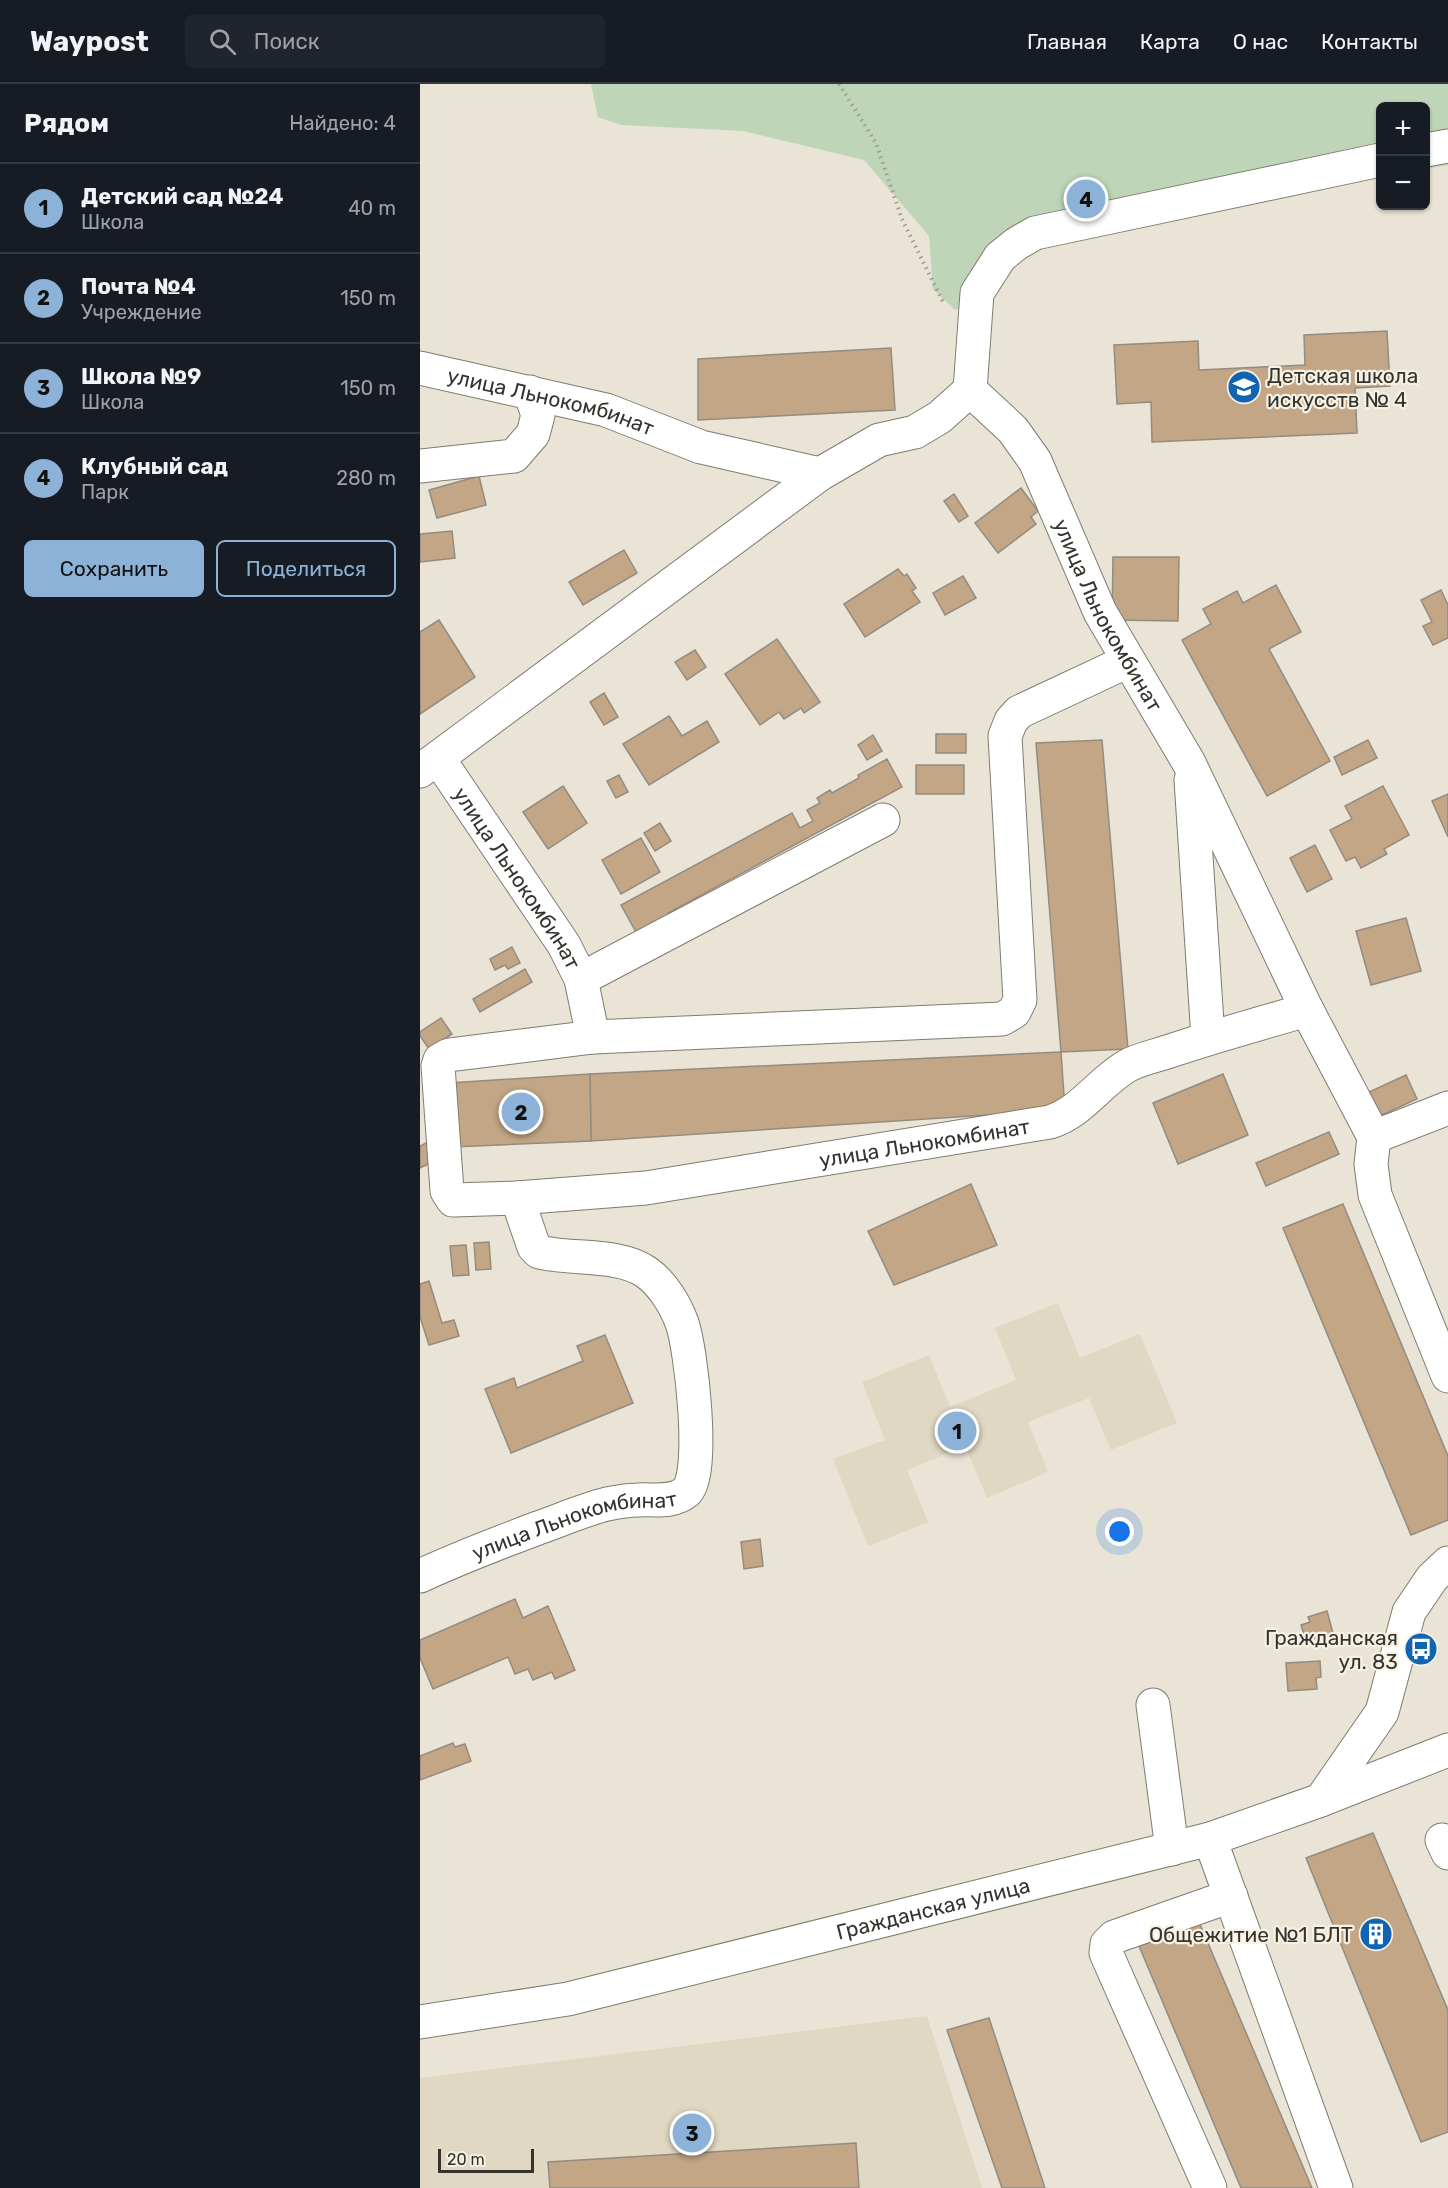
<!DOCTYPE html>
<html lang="ru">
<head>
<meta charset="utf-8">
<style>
  body { margin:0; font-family:Rubik,sans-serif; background:#20242c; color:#f1f3f6 }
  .controls { position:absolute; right:18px; top:18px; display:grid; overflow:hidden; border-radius:9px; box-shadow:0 2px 4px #0004 }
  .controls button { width:54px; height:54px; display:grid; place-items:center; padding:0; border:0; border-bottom:2px solid #363941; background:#171b24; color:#f1f3f6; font:30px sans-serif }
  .scale { position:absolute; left:18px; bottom:15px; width:96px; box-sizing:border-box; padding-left:6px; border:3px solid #35332e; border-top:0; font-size:16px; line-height:21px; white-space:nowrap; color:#35332e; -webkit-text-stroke:4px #f7f1e4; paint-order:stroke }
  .you { position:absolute; left:700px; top:1448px; width:21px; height:21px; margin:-15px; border:4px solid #fff; border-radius:50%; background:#1a73e8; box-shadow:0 0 0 9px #1a73e833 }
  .badge { display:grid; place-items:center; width:39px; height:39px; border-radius:50%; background:#8cb3d7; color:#111; font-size:20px; font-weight:700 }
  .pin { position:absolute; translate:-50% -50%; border:3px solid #fff; box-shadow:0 2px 6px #0006 }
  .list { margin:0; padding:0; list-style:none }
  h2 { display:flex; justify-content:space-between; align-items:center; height:78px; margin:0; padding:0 24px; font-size:26px }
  h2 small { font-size:20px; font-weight:400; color:#9ea1a6 }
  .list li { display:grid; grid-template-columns:39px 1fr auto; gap:18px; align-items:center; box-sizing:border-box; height:90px; padding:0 24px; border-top:2px solid #363941 }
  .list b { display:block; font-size:22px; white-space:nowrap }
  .list p { margin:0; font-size:20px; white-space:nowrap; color:#9ea1a6 }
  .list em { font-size:20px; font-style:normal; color:#9ea1a6 }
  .actions { display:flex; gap:12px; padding:18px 24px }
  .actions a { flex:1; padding:14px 0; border:2px solid #8cb3d7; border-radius:9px; text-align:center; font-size:21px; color:#8cb3d7 }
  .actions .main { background:#8cb3d7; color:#111 }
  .icon { flex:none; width:33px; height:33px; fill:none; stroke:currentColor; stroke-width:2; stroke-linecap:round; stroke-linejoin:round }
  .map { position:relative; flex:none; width:1028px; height:2104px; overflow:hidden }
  header { display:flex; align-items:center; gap:36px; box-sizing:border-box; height:84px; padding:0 30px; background:#171b24; border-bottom:2px solid #363941 }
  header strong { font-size:28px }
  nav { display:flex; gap:33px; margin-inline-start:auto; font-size:21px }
  .search { width:420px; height:54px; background:#20242c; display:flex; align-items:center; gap:15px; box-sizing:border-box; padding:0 21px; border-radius:9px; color:#9ea1a6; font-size:22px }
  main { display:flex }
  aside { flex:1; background:#171b24 }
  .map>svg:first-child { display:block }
</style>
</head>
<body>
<header>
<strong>Waypost</strong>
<div class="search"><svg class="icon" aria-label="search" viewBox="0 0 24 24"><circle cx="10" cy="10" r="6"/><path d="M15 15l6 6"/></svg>Поиск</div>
<nav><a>Главная</a><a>Карта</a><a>О нас</a><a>Контакты</a></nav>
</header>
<main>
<aside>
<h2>Рядом<small>Найдено: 4</small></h2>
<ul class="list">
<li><span class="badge">1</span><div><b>Детский сад №24</b><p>Школа</p></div><em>40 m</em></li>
<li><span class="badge">2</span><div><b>Почта №4</b><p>Учреждение</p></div><em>150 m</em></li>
<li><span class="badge">3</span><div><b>Школа №9</b><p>Школа</p></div><em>150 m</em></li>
<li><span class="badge">4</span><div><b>Клубный сад</b><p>Парк</p></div><em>280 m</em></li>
</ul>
<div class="actions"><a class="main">Сохранить</a><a>Поделиться</a></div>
</aside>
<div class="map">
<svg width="1028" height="2104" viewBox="0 0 1028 2104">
  <rect width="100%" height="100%" fill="#e9e4d6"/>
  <g fill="#e0d8c3">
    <polygon points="638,1219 660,1274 720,1250 757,1339 691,1366 669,1314 608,1338 628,1388 567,1414 545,1362 487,1386 508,1438 448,1462 413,1375 465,1356 442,1298 509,1271 530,1323 596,1296 575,1244"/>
    <polygon points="507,1932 562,2104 0,2104 0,1994"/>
  </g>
  <polygon fill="#bed6b7" points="171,0 1028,0 1028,81 1006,85 1006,22 960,22 960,94 613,163 565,213 535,226 513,205 509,152 444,76 323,47 201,41 178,33"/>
  <g fill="#c2a685" stroke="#948b81" stroke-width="1.5">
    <polygon points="967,247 970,302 935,304 937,349 732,358 731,318 697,320 694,261 778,257 779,286 885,281 884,251"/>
    <polygon points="471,264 475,326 278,336 278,275"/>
    <polygon points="59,392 66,421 17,434 9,406"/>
    <polygon points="601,404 618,427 611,433 616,440 578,469 555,439"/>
    <polygon points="534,410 548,432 539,438 524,417"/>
    <polygon points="32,447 35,474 0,478 0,450"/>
    <polygon points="204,466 217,489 163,521 149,498"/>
    <polygon points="693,473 759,473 758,537 692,536"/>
    <polygon points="478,485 484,492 487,490 496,504 492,507 500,518 445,553 424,520"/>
    <polygon points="543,492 556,514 525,531 513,509"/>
    <polygon points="856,501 881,548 849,565 910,677 847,712 762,556 791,540 783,525 817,507 823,519"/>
    <polygon points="1021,506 1028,521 1028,554 1013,561 1003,542 1012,538 1001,516"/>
    <polygon points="19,536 55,593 0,630 0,548"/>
    <polygon points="357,555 400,618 384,629 381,624 364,635 359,628 340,641 305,590"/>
    <polygon points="275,566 286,583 267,596 255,578"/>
    <polygon points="184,609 198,633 184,641 170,618"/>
    <polygon points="249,632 262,652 287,637 299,658 229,701 203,660"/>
    <rect x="516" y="650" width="30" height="19"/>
    <polygon points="453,651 462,667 447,676 438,661"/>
    <polygon points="682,656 708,965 641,968 616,659"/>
    <polygon points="948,656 957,674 922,691 914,673"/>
    <polygon points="467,675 482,703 248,829 253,839 221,857 201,821 372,729 380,744 393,737 387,726 400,719 397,714 410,706 412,709 439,694 438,691"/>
    <rect x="496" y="681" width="48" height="29"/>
    <polygon points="199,691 208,708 196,714 187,697"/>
    <polygon points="143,702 167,739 128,765 103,728"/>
    <polygon points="963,702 989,751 964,765 967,770 941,784 935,773 926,777 910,746 932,735 925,722"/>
    <polygon points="1028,710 1028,753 1012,717"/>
    <polygon points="240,739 251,757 235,767 224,749"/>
    <polygon points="221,754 240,788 201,810 182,776"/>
    <polygon points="895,761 912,795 887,808 870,774"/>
    <polygon points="986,834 1001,887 951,901 936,847"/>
    <polygon points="92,863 100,879 88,885 85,881 75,886 70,875"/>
    <polygon points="105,885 112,898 60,928 53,915"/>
    <polygon points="21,934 32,950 9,965 0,952 0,948"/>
    <polygon points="641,968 645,1026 171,1057 170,990"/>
    <polygon points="170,990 171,1057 33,1063 29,999"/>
    <polygon points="803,990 828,1051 758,1080 733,1019"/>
    <polygon points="986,991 997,1015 960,1032 949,1008"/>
    <polygon points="909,1048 919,1070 846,1102 836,1079"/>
    <polygon points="6,1059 13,1078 0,1084 0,1062"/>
    <polygon points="551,1100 577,1161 474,1201 448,1147"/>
    <polygon points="923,1120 1028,1372 1028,1436 991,1451 863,1144"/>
    <polygon points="69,1158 71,1185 56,1186 54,1159"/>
    <polygon points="46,1161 49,1191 33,1192 30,1162"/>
    <polygon points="9,1197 22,1239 34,1236 39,1252 9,1261 0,1233 0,1200"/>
    <polygon points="185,1251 213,1319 91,1369 65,1305 94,1294 97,1304 163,1277 157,1262"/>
    <polygon points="340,1455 343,1482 324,1485 321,1458"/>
    <polygon points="95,1515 103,1534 128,1522 155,1586 135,1595 132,1588 113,1596 108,1585 95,1590 88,1573 13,1605 0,1574 0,1556"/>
    <polygon points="907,1527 913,1549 886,1557 881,1541 890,1538 888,1533"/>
    <polygon points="900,1577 901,1593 896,1594 897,1605 868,1607 866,1579"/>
    <polygon points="33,1659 35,1663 45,1660 51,1677 0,1696 0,1672"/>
    <polygon points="953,1749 1028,1926 1028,2048 1001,2058 886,1774"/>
    <polygon points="779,1838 892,2104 821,2104 719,1862"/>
    <polygon points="569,1934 625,2104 582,2104 527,1946"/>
    <polygon points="436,2059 439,2104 130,2104 128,2078"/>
  </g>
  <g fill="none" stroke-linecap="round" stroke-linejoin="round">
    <defs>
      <g id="minor">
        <polyline points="1006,66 1028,62"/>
        <path id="s1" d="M0 284 186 326 281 363 400 390"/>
        <polyline points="550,306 557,209 580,173 596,160 615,149 960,76"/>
        <polyline points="0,382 94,372 113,350 118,331 110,308"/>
        <path id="s2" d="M18 674 144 861 161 895 173 953 29 971 20 976 18 982 27 1107 33 1116 97 1114 226 1104 630 1038C662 1028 678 999 707 982 719 975 736 972 750 967 795 952 841 939 887 926"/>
        <path id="s3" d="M0 687 400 390 459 356 495 348 520 333 550 306 593 346 615 377 680 528 769 679 887 926 954 1053 1028 1024"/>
        <polyline points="771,696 788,954"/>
        <polyline points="161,895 463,736"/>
        <polyline points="173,953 582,935 594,928 600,916 585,652 591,637 599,628 708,577"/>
        <polyline points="954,1053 951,1080 955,1111 1028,1292"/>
        <path id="s4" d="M0 1492C39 1474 78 1459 118 1444 141 1436 163 1426 187 1420 197 1418 207 1416 218 1416 233 1415 253 1419 266 1408 286 1392 271 1264 262 1239 255 1220 242 1199 226 1188 198 1169 152 1176 119 1168L114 1163 97 1114"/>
        <polyline points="733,1621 752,1765"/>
        <polyline points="901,1716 962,1628 989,1528 1012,1494 1028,1479"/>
        <polyline points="790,1755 916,2104"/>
        <polyline points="1022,1756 1028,1769"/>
        <path id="s5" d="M0 1938 148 1915 790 1755 901 1716 1028 1666"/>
        <polyline points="790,2104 686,1869 687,1860 694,1853 811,1812"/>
      </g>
    </defs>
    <use href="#minor" stroke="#807b6f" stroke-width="35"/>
    <polyline stroke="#9f9b91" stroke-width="4" stroke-dasharray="1.5 4.5" stroke-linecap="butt" points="419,0 456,59 482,135 523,218"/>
    <use href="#minor" stroke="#fff" stroke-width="33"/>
  </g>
  <defs>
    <symbol id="school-disc" viewBox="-11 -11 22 22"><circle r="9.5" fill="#1064b2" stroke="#f7f1e4"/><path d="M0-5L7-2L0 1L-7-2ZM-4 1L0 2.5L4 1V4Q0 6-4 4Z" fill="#fff"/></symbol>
    <symbol id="bus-disc" viewBox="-11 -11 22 22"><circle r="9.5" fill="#1064b2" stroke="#f7f1e4"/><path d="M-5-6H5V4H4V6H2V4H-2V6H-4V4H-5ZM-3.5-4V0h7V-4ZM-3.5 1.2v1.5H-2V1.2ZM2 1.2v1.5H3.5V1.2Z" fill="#fff"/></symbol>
    <symbol id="building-disc" viewBox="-11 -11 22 22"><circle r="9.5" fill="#1064b2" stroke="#f7f1e4"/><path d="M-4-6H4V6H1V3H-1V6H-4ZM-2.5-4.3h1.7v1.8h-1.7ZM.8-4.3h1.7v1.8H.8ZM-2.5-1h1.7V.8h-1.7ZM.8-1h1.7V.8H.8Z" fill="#fff"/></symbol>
  </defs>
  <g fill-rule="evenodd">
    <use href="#school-disc" x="805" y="284" width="38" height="38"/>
    <use href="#bus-disc" x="982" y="1546" width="38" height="38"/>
    <use href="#building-disc" x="937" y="1831" width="38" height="38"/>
  </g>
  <g text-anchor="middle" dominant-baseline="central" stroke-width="4.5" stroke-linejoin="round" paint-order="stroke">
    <g font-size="21" fill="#35332e" stroke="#f7f1e4" text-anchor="end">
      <text x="847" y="291" text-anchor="start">Детская школа<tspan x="847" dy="24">искусств № 4</tspan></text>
      <text x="978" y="1553">Гражданская<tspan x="978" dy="24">ул. 83</tspan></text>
      <text x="933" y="1850">Общежитие №1 БЛТ</text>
    </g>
    <g font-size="21" fill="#35332e" stroke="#f7f1e4">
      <text stroke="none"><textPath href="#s1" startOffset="135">улица Льнокомбинат</textPath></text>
      <text stroke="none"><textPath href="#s3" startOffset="940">улица Льнокомбинат</textPath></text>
      <text stroke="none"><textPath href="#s2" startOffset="144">улица Льнокомбинат</textPath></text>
      <text stroke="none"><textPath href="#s2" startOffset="1096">улица Льнокомбинат</textPath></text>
      <text stroke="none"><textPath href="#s4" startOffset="164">улица Льнокомбинат</textPath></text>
      <text stroke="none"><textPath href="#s5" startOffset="526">Гражданская улица</textPath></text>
    </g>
  </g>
</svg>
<div class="controls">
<button>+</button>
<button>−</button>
</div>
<div class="scale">20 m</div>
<div class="you"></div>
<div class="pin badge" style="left:537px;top:1347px">1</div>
<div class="pin badge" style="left:101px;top:1028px">2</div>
<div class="pin badge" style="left:272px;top:2049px">3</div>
<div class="pin badge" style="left:666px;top:115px">4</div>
</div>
</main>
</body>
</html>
